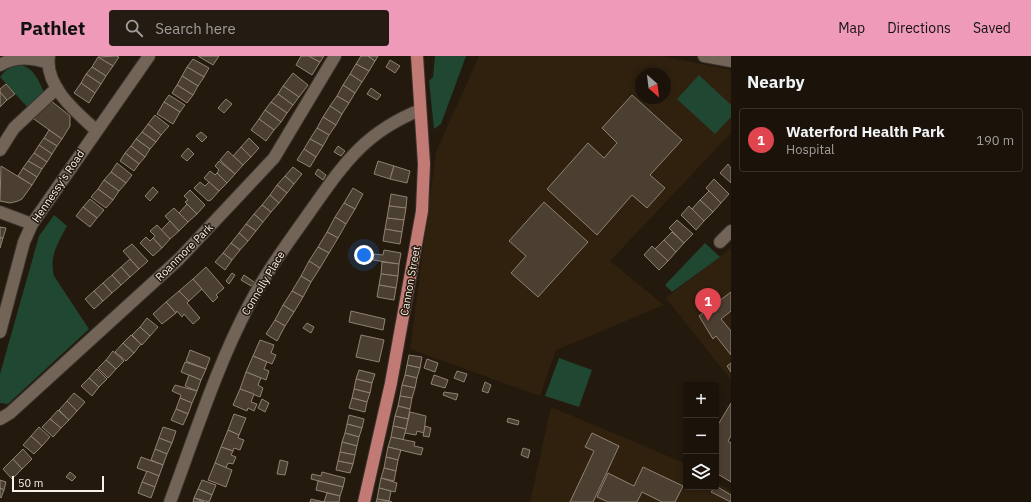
<!DOCTYPE html>
<html lang="en">
<head>
<meta charset="utf-8">
<style>
  body { margin:0; font-family:"IBM Plex Sans",sans-serif; background:#241c13; color:#f1f3f6 }
  .controls { position:absolute; right:12px; bottom:12px; display:grid; overflow:hidden; border-radius:4px; box-shadow:0 2px 6px #0003 }
  .controls button { width:36px; height:36px; display:grid; place-items:center; padding:0; border:0; border-bottom:1px solid #39322b; background:#1b130a; color:#f1f3f6; font:20px sans-serif }
  .compass { position:absolute; left:635px; top:12px; width:36px; height:36px; border-radius:50%; background:#1b130a; box-shadow:0 2px 6px #0003; rotate:152deg }
  .scale { position:absolute; left:12px; bottom:10px; width:92px; box-sizing:border-box; padding-left:4px; border:2px solid #f9f1e9; border-top:0; font-size:11px; line-height:14px; white-space:nowrap; color:#f9f1e9; -webkit-text-stroke:3px #24190d; paint-order:stroke }
  .you { position:absolute; left:364px; top:199px; width:14px; height:14px; margin:-10px; border:3px solid #fff; border-radius:50%; background:#1a73e8; box-shadow:0 0 0 6px #1a73e833 }
  .badge { display:grid; place-items:center; width:26px; height:26px; border-radius:50%; background:#ef9ab8; color:#fff; font-size:13px; font-weight:700 }
  .pin { position:absolute; translate:-50% -33px; filter:drop-shadow(0 1px 2px #0008) }
  .pin::after { content:''; position:absolute; top:21px; width:14px; height:12px; background:inherit; clip-path:polygon(0 0,100% 0,50% 100%) }
  .list { margin:0; padding:0; list-style:none }
  h2 { display:flex; justify-content:space-between; align-items:center; height:52px; margin:0; padding:0 16px; font-size:17px }
  h2 small { font-size:13px; font-weight:400; color:#a09e9c }
  .list li { display:grid; grid-template-columns:26px 1fr auto; gap:12px; align-items:center; box-sizing:border-box; height:64px; margin:0 8px 8px; padding:0 8px; border:1px solid #39322b; border-radius:4px }
  .list b { display:block; font-size:15px; white-space:nowrap }
  .list p { margin:0; font-size:13px; white-space:nowrap; color:#a09e9c }
  .list em { font-size:13px; font-style:normal; color:#a09e9c }
  .icon { flex:none; width:22px; height:22px; fill:none; stroke:currentColor; stroke-width:2; stroke-linecap:round; stroke-linejoin:round }
  .map { position:relative; flex:none; width:731px; height:446px; overflow:hidden }
  header { display:flex; align-items:center; gap:24px; box-sizing:border-box; height:56px; padding:0 20px; background:#ef9ab8; color:#111 }
  header strong { font-size:19px }
  nav { display:flex; gap:22px; margin-inline-start:auto; font-size:14px }
  .search { width:280px; height:36px; background:#241c13; display:flex; align-items:center; gap:10px; box-sizing:border-box; padding:0 14px; border-radius:4px; color:#a09e9c; font-size:15px }
  main { display:flex }
  aside { flex:1; background:#1b130a }
  .map>svg:first-child { display:block }
</style>
</head>
<body>
<header>
<strong>Pathlet</strong>
<div class="search"><svg class="icon" aria-label="search" viewBox="0 0 24 24"><circle cx="10" cy="10" r="6"/><path d="M15 15l6 6"/></svg>Search here</div>
<nav><a>Map</a><a>Directions</a><a>Saved</a></nav>
</header>
<main>
<div class="map">
<svg width="731" height="446" viewBox="0 0 731 446">
  <rect width="100%" height="100%" fill="#24190d"/>
  <g fill="#30210f" fill-rule="evenodd">
    <path d="M479 0H662L731 14V77L610 205 664 249 556 294 540 340 410 293 436 96ZM641 18H665V42H641Z"/>
    <polygon points="731,192 731,324 666,242"/>
    <polygon points="551,351 682,406 686,409 686,431 716,431 716,426 731,435 731,446 530,446"/>
  </g>
  <g fill="#1f4732">
    <polygon points="435,0 466,0 441,68 434,73 429,25 433,21"/>
    <path d="M21 9C35 13 38 24 44 36L42 41 29 53 0 21C6 13 10 10 21 9Z"/>
    <polygon points="699,19 731,49 731,61 715,78 677,43"/>
    <path d="M54 159 67 170C58 187 49 200 54 220L89 273 8 348 0 347V318L28 219 39 180Z"/>
    <polygon points="705,187 720,201 672,236 665,229"/>
    <polygon points="559,302 592,314 579,351 545,340"/>
  </g>
  <g fill="#4b3f32" stroke="#8f8273">
    <polygon points="116,0 119,1 113,10 98,1"/>
    <polygon points="198,0 219,0 213,9"/>
    <polygon points="301,0 309,0 320,6 312,19 296,9"/>
    <polygon points="309,0 324,0 320,6"/>
    <polygon points="361,0 368,0 375,5 369,15 356,8"/>
    <polygon points="368,0 378,0 375,5"/>
    <polygon points="98,1 113,10 106,20 92,11"/>
    <polygon points="193,3 209,12 204,21 187,11"/>
    <polygon points="390,4 400,10 395,17 386,11"/>
    <polygon points="356,8 369,15 362,26 350,18"/>
    <polygon points="92,11 106,20 101,28 86,18"/>
    <polygon points="187,11 204,21 198,30 182,20"/>
    <polygon points="293,17 308,29 299,41 283,30"/>
    <polygon points="86,18 101,28 95,37 81,27"/>
    <polygon points="350,18 362,26 355,37 343,29"/>
    <polygon points="182,20 198,30 193,39 177,29"/>
    <polygon points="81,27 95,37 89,47 74,37"/>
    <polygon points="6,28 15,38 7,44 0,36 0,33"/>
    <polygon points="177,29 193,39 187,47 172,37"/>
    <polygon points="343,29 355,37 349,47 337,40"/>
    <polygon points="283,30 299,41 293,49 278,38"/>
    <polygon points="371,32 381,39 377,44 367,38"/>
    <polygon points="0,36 7,44 0,51"/>
    <polygon points="278,38 293,49 287,57 271,46"/>
    <polygon points="169,39 185,49 180,56 164,46"/>
    <polygon points="632,39 682,84 650,119 665,132 647,152 632,139 597,179 547,133 588,87 604,102 617,87 602,72"/>
    <polygon points="337,40 349,47 342,58 330,50"/>
    <polygon points="226,43 232,48 224,57 218,52"/>
    <polygon points="50,44 70,60 70,70 62,83 31,61"/>
    <polygon points="164,46 180,56 173,68 157,58"/>
    <polygon points="271,46 287,57 281,66 265,54"/>
    <polygon points="330,50 342,58 336,69 323,61"/>
    <polygon points="265,54 281,66 274,74 259,63"/>
    <polygon points="155,59 169,70 161,79 148,68"/>
    <polygon points="323,61 336,69 329,79 317,72"/>
    <polygon points="259,63 274,74 266,85 251,74"/>
    <polygon points="148,68 161,79 156,86 142,76"/>
    <polygon points="317,72 329,79 323,90 310,83"/>
    <polygon points="49,74 62,83 57,90 44,82"/>
    <polygon points="142,76 156,86 150,93 136,83"/>
    <polygon points="201,76 207,81 202,86 196,80"/>
    <polygon points="44,82 57,90 52,98 39,89"/>
    <polygon points="249,82 259,92 251,101 241,91"/>
    <polygon points="136,83 150,93 145,101 131,90"/>
    <polygon points="310,83 323,90 316,101 304,93"/>
    <polygon points="39,89 52,98 47,106 34,97"/>
    <polygon points="131,90 145,101 139,108 125,97"/>
    <polygon points="338,90 345,95 341,100 334,96"/>
    <polygon points="241,91 251,101 243,109 233,100"/>
    <polygon points="188,92 194,98 187,105 181,100"/>
    <polygon points="304,93 316,101 310,111 297,104"/>
    <polygon points="228,95 243,109 235,118 220,104"/>
    <polygon points="34,97 47,106 42,113 28,105"/>
    <polygon points="125,97 139,108 134,115 120,105"/>
    <polygon points="28,105 42,113 37,121 23,112"/>
    <polygon points="219,105 235,118 227,127 217,117 219,114 215,110"/>
    <polygon points="378,105 394,110 390,123 374,118"/>
    <polygon points="117,107 132,119 126,127 111,116"/>
    <polygon points="728,108 731,112 731,127 720,117"/>
    <polygon points="1,110 32,129 22,143 18,145 10,147 0,145"/>
    <polygon points="394,110 410,115 407,127 390,123"/>
    <polygon points="293,111 302,118 294,128 285,120"/>
    <polygon points="23,112 37,121 32,129 18,120"/>
    <polygon points="318,113 326,119 323,124 315,118"/>
    <polygon points="210,115 215,119 217,117 227,127 219,135 204,122"/>
    <polygon points="111,116 126,127 119,135 104,124"/>
    <polygon points="285,120 294,128 287,137 277,129"/>
    <polygon points="714,123 729,138 721,147 706,132"/>
    <polygon points="104,124 119,135 113,144 98,133"/>
    <polygon points="200,126 205,130 209,126 219,135 211,144 208,145 194,132"/>
    <polygon points="277,129 287,137 279,147 270,139"/>
    <polygon points="153,131 158,136 150,145 145,140"/>
    <polygon points="353,132 363,138 355,153 344,147"/>
    <polygon points="98,133 113,144 106,152 91,141"/>
    <polygon points="190,134 205,149 197,158 185,146 188,144 184,140"/>
    <polygon points="709,135 721,147 713,156 700,144"/>
    <polygon points="391,138 407,141 406,152 389,150"/>
    <polygon points="270,139 279,147 271,156 262,149"/>
    <polygon points="90,143 104,154 97,162 83,151"/>
    <polygon points="700,144 713,156 704,165 692,153"/>
    <polygon points="544,146 588,186 538,241 511,217 526,200 509,185"/>
    <polygon points="344,147 355,153 346,168 335,161"/>
    <polygon points="187,148 197,158 188,166 179,157"/>
    <polygon points="262,149 271,156 263,166 254,158"/>
    <polygon points="389,150 406,152 404,164 387,162"/>
    <polygon points="689,150 704,165 696,174 681,159"/>
    <polygon points="83,151 97,162 90,171 76,160"/>
    <polygon points="174,152 188,166 179,175 165,160"/>
    <polygon points="254,158 263,166 256,175 246,168"/>
    <polygon points="335,161 346,168 338,182 327,176"/>
    <polygon points="387,162 404,164 402,176 385,173"/>
    <polygon points="677,164 693,178 684,187 669,172"/>
    <polygon points="170,165 179,175 170,183 161,174"/>
    <polygon points="246,168 256,175 248,185 239,177"/>
    <polygon points="157,169 170,183 162,192 153,182 155,180 150,175"/>
    <polygon points="0,171 6,172 3,182 0,182"/>
    <polygon points="385,173 402,176 400,188 383,185"/>
    <polygon points="327,176 338,182 329,197 318,191"/>
    <polygon points="672,176 684,187 676,196 664,184"/>
    <polygon points="239,177 248,185 240,194 231,187"/>
    <polygon points="146,181 150,185 153,182 162,192 153,200 140,187"/>
    <polygon points="0,182 3,182 0,192"/>
    <polygon points="664,184 676,196 668,205 655,193"/>
    <polygon points="231,187 240,194 232,204 223,197"/>
    <polygon points="132,188 148,205 139,213 123,195"/>
    <polygon points="652,190 668,205 659,214 644,199"/>
    <polygon points="318,191 329,197 320,212 309,205"/>
    <polygon points="384,194 401,197 399,208 373,204 374,198 383,199"/>
    <polygon points="223,197 232,204 225,214 215,206"/>
    <polygon points="130,203 139,213 130,221 121,211"/>
    <polygon points="309,205 320,212 311,226 301,220"/>
    <polygon points="382,206 399,208 398,220 381,218"/>
    <polygon points="121,211 130,221 121,229 112,219"/>
    <polygon points="206,211 224,232 216,239 218,241 213,246 193,223"/>
    <polygon points="232,217 235,219 229,228 226,225"/>
    <polygon points="381,218 398,220 396,232 379,229"/>
    <polygon points="112,219 121,229 112,237 103,227"/>
    <polygon points="244,219 254,226 251,230 241,224"/>
    <polygon points="301,220 311,226 303,241 292,235"/>
    <polygon points="193,223 202,233 189,245 179,235"/>
    <polygon points="103,227 112,237 103,245 94,235"/>
    <polygon points="379,229 396,232 394,244 377,241"/>
    <polygon points="94,235 103,245 94,253 85,243"/>
    <polygon points="179,235 189,245 187,247 200,262 193,268 184,258 182,261 177,255 176,257 166,246"/>
    <polygon points="292,235 303,241 294,256 283,249"/>
    <polygon points="731,236 731,255 721,263 731,275 731,299 716,280 713,283 699,260"/>
    <polygon points="166,246 176,257 162,268 153,258"/>
    <polygon points="283,249 294,256 285,270 275,264"/>
    <polygon points="351,255 385,263 383,274 349,266"/>
    <polygon points="147,262 158,271 150,280 140,271"/>
    <polygon points="275,264 285,270 277,285 266,278"/>
    <polygon points="307,267 314,271 311,277 303,272"/>
    <polygon points="140,271 150,280 142,289 132,279"/>
    <polygon points="131,279 141,288 134,297 123,287"/>
    <polygon points="361,279 384,284 379,306 356,301"/>
    <polygon points="260,284 274,289 271,297 276,299 272,308 253,300"/>
    <polygon points="123,287 134,297 126,305 115,296"/>
    <polygon points="190,294 210,302 206,313 186,305"/>
    <polygon points="113,295 124,305 116,313 106,304"/>
    <polygon points="409,299 422,301 420,312 407,309"/>
    <polygon points="253,300 267,306 264,313 269,315 266,324 246,316"/>
    <polygon points="427,303 438,307 435,316 424,312"/>
    <polygon points="106,304 116,313 108,322 98,312"/>
    <polygon points="185,306 206,313 201,324 181,316"/>
    <polygon points="731,307 731,316 727,310"/>
    <polygon points="407,309 420,312 417,322 405,319"/>
    <polygon points="97,313 107,323 99,331 89,322"/>
    <polygon points="359,314 375,318 372,327 356,323"/>
    <polygon points="457,315 467,318 464,326 454,322"/>
    <polygon points="246,316 261,322 258,329 263,332 260,341 240,333"/>
    <polygon points="189,319 201,324 197,335 185,330"/>
    <polygon points="405,319 417,322 415,332 402,329"/>
    <polygon points="434,319 448,324 445,332 431,328"/>
    <polygon points="89,322 99,331 92,340 81,330"/>
    <polygon points="356,323 372,327 370,337 354,333"/>
    <polygon points="485,326 491,329 488,337 482,335"/>
    <polygon points="175,329 197,335 192,347 180,342 181,339 172,335"/>
    <polygon points="402,329 415,332 412,342 400,340"/>
    <polygon points="240,333 254,338 251,346 257,348 254,355 248,352 247,355 233,349"/>
    <polygon points="354,333 370,337 367,346 352,342"/>
    <polygon points="444,336 458,338 456,344 443,339"/>
    <polygon points="74,337 85,346 77,355 67,345"/>
    <polygon points="400,340 412,342 410,353 398,350"/>
    <polygon points="180,342 192,347 188,358 176,353"/>
    <polygon points="352,342 367,346 365,356 349,352"/>
    <polygon points="262,343 269,347 265,356 258,352"/>
    <polygon points="67,345 77,355 69,364 59,354"/>
    <polygon points="731,347 731,380 728,385 731,387 731,426 716,417 716,372"/>
    <polygon points="398,350 410,353 408,363 395,360"/>
    <polygon points="176,353 188,358 183,369 171,364"/>
    <polygon points="58,354 69,364 61,372 50,363"/>
    <polygon points="410,356 426,360 424,377 417,375 416,379 405,377"/>
    <polygon points="234,358 246,362 239,379 228,374"/>
    <polygon points="349,359 364,363 362,372 347,368"/>
    <polygon points="395,360 408,363 406,373 393,370"/>
    <polygon points="508,362 519,365 518,369 507,366"/>
    <polygon points="50,363 61,372 53,381 42,371"/>
    <polygon points="347,368 362,372 359,381 345,377"/>
    <polygon points="393,370 406,373 403,384 391,381"/>
    <polygon points="425,370 431,372 429,381 423,380"/>
    <polygon points="39,371 50,381 42,390 31,380"/>
    <polygon points="163,371 176,375 172,387 159,382"/>
    <polygon points="228,374 239,379 238,382 244,384 240,394 234,392 233,395 221,391"/>
    <polygon points="345,377 359,381 357,390 342,386"/>
    <polygon points="592,377 619,390 593,446 570,446 594,395 585,391"/>
    <polygon points="31,380 42,390 34,398 23,389"/>
    <polygon points="391,381 415,386 414,390 423,392 421,399 388,391"/>
    <polygon points="159,382 172,387 167,398 155,393"/>
    <polygon points="342,386 357,390 355,399 340,396"/>
    <polygon points="221,391 233,395 231,399 236,401 233,408 228,407 226,412 215,407"/>
    <polygon points="388,391 401,394 398,404 386,401"/>
    <polygon points="523,392 530,394 528,402 521,399"/>
    <polygon points="23,393 32,403 22,413 13,403"/>
    <polygon points="155,393 167,398 163,409 151,404"/>
    <polygon points="340,396 355,399 353,408 338,405"/>
    <polygon points="141,401 163,409 159,420 137,412"/>
    <polygon points="386,401 398,404 396,415 384,412"/>
    <polygon points="13,403 22,413 12,423 3,413"/>
    <polygon points="280,404 288,406 285,419 277,418"/>
    <polygon points="338,405 353,408 350,417 336,414"/>
    <polygon points="215,407 232,414 226,431 208,424"/>
    <polygon points="643,411 683,430 675,446 662,446 642,436 637,446 608,446 597,441 608,417 634,430"/>
    <polygon points="384,412 396,415 394,425 381,422"/>
    <polygon points="147,415 159,420 155,431 142,426"/>
    <polygon points="70,416 76,421 72,425 66,421"/>
    <polygon points="322,416 345,422 343,431 311,423 312,418 321,420"/>
    <polygon points="381,422 397,427 395,436 379,432"/>
    <polygon points="0,424 6,426 4,434 0,432"/>
    <polygon points="202,424 216,429 212,439 198,433"/>
    <polygon points="318,425 343,431 340,440 316,434"/>
    <polygon points="142,426 155,431 151,442 138,437"/>
    <polygon points="716,430 731,439 731,446 711,436"/>
    <polygon points="0,432 4,434 1,442 0,441"/>
    <polygon points="379,432 391,435 389,445 377,443"/>
    <polygon points="198,433 212,439 209,446 194,442"/>
    <polygon points="327,437 340,440 339,446 324,446"/>
    <polygon points="194,442 204,446 193,446"/>
    <polygon points="311,443 324,446 325,446 310,446"/>
    <polygon points="377,443 389,445 392,446 376,446"/>
  </g>
  <g fill="none" stroke-linecap="round" stroke-linejoin="round">
    <defs>
      <g id="minor">
        <path d="M49 0C44 30 77 57 96 74"/>
        <polyline points="704,0 731,5"/>
        <path d="M0 9C15 0 31 1 48 7"/>
        <polyline points="0,94 14,72 57,32"/>
        <polyline points="0,156 32,168"/>
        <polyline points="720,186 731,175"/>
        <polyline points="0,276 24,186 32,168 149,0"/>
        <polyline points="0,363 10,357 179,203 274,102 335,0"/>
        <path d="M170 446C194 382 217 309 249 249 266 216 288 187 309 157 343 109 363 77 420 54"/>
      </g>
      <polyline id="major" points="364,446 391,327 422,155 424,108 417,0"/>
    </defs>
    <use href="#minor" stroke="#3b342f" stroke-width="14"/>
    <use href="#major" stroke="#3b342f" stroke-width="14"/>
    <use href="#minor" stroke="#726557" stroke-width="12"/>
    <use href="#major" stroke="#c27a74" stroke-width="12"/>
  </g>
  <g text-anchor="middle" dominant-baseline="central" stroke-width="3" stroke-linejoin="round" paint-order="stroke">
    <g font-size="11" fill="#f9f1e9" stroke="#24190d">
      <text transform="translate(58 130) rotate(-56)">Hennessy's Road</text>
      <text transform="translate(184 196) rotate(-45)">Roanmore Park</text>
      <text transform="translate(410 225) rotate(-80)">Cannon Street</text>
      <text transform="translate(263 227) rotate(-59)">Connolly Place</text>
    </g>
  </g>
</svg>
<div class="controls">
<button>+</button>
<button>−</button>
<button><svg class="icon" aria-label="layers" viewBox="0 0 24 24"><path d="M12 4l9 5-9 5-9-5zM3 14l9 5 9-5"/></svg></button>
</div>
<svg class="compass" viewBox="-18 -18 36 36"><path d="M0-13l5 13h-10z" fill="#e53935"/><path d="M0 13l5-13h-10z" fill="#a09e9c"/></svg>
<div class="scale">50 m</div>
<div class="you"></div>
<div class="pin badge" style="left:708px;top:265px;background:#e0444e">1</div>
</div>
<aside>
<h2>Nearby<small></small></h2>
<ul class="list">
<li><span class="badge" style="background:#e0444e">1</span><div><b>Waterford Health Park</b><p>Hospital</p></div><em>190 m</em></li>
</ul>
</aside>
</main>
</body>
</html>
